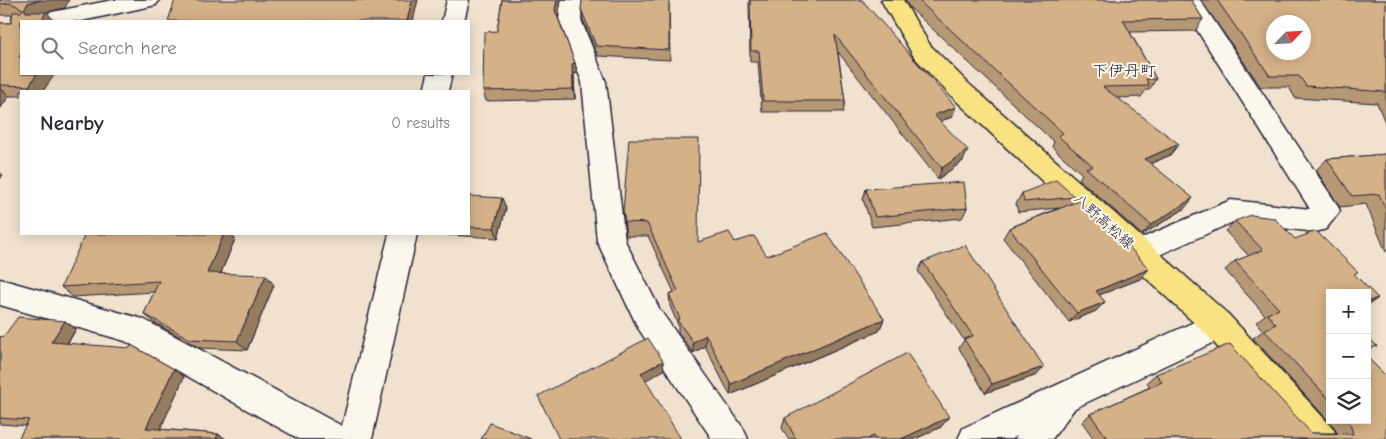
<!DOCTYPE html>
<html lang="en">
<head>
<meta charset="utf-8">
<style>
  body { margin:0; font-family:"Comic Neue","Klee One",sans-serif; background:#f2f2f3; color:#2b2b33 }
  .controls { position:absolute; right:15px; bottom:15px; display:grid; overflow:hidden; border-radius:0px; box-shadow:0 2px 12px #0003 }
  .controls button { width:45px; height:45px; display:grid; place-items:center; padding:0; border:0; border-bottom:1px solid #e1e1e2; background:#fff; color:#2b2b33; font:25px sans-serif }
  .compass { position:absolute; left:1266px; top:15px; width:45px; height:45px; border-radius:50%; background:#fff; box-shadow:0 2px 12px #0003; rotate:65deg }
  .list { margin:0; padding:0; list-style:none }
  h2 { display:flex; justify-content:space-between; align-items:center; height:65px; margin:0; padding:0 20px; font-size:21px }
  h2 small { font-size:16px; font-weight:400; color:#7c7c81 }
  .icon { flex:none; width:28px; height:28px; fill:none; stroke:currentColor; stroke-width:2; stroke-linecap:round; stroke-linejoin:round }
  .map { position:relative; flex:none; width:1386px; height:439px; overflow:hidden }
  .search { position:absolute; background:#fff; box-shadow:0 2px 12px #0003; left:20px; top:20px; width:450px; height:55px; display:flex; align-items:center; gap:12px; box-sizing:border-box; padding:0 18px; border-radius:0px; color:#7c7c81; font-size:19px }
  .panel { position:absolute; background:#fff; box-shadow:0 2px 12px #0003; left:20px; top:90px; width:450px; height:145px; border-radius:0px }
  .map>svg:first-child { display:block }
</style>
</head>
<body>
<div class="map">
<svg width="1386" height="439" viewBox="0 0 1386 439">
  <rect width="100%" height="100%" fill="#f0e2ce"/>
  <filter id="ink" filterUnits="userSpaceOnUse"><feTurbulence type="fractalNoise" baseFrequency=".02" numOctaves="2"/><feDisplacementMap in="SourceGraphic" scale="10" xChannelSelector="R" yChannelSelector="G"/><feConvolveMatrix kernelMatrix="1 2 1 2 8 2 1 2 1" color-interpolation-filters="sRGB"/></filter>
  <g filter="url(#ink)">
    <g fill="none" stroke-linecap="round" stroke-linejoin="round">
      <defs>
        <g id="minor">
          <polygon points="113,0 159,0 156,5 82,21 36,21 39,16 47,13"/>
          <polygon points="447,0 469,0 464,21 442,21"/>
          <polygon points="561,0 583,0 581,20 606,82 625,241 660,310 743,428 748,439 712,439 638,328 597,241 582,82 559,20"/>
          <polygon points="1178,0 1200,0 1336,203 1340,211 1326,229 1316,232 1233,222 1148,260 1138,264 1128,260 1124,252 1128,244 1231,200 1310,209"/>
          <polygon points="428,74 452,74 448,91 424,91"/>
          <polygon points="389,234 417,234 372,439 299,439 125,341 0,305 0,279 143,319 342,426"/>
          <polygon points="1218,311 1229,315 1233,325 1229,335 1075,408 1052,439 1015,439 1017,436 1011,439 958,439 963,428"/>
        </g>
        <polygon id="major" points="881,0 903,0 930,45 968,83 1229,315 1333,428 1338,439 1299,439 1207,335 950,95 914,57"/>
      </defs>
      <use href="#minor" stroke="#22223b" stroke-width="3"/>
      <use href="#major" stroke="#22223b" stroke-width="3"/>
      <use href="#minor" fill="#fbf7ec" fill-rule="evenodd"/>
      <use href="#major" fill="#f8e281" fill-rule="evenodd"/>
    </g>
    <g fill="#b79874" stroke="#22223b">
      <polygon points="0,0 65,8 47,12 21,21 43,91 21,91 21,96 9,96 0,109 0,23 11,23 12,15 0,15"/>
      <polygon points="502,0 561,0 558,17 575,63 577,73 574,74 575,99 486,101 483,91 497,31"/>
      <polygon points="669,0 670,60 598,56 583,20 581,9"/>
      <polygon points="749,0 862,0 952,117 940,121 963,161 938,179 838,52 845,101 843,112 762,112 758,62 750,62"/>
      <polygon points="905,0 1191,0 1203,19 1195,31 1130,32 1156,79 1149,90 1146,90 1141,97 1118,98 1170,155 1151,164 1184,209 1142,235 1079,179 1082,174 1052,147 1054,142 909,7"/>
      <polygon points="1201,0 1386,0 1386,125 1377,103 1295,98 1289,87 1261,87"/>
      <polygon points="1386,154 1386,252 1366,204 1340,207 1316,170 1327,159"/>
      <polygon points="866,189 967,208 962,218 872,227 863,199"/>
      <polygon points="1022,193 1075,197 1070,204 1140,279 1099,295 1105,302 1096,311 1069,322 1003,238 1009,228 1059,208 1018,212 1016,204"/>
      <polygon points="469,196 506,208 498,238 448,235 447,234 469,234"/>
      <polygon points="623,211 698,242 735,242 767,256 884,319 879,331 730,395 705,346 693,353 678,332 678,325 670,306 669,294 674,292 648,236 626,236"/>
      <polygon points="1235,221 1295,239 1354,274 1378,298 1367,306 1367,293 1330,293 1330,420 1367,420 1386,439 1094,439 1082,422 1090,414 1150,387 1147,382 1156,374 1311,433 1337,433 1334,427 1253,338 1263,331 1256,322 1265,315 1225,270 1235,261 1249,256 1225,231"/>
      <polygon points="235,239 221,273 274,285 247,350 200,348 155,323 144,314 154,292 73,297 61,287"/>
      <polygon points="923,262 1037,375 985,393 959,348 964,340 918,271"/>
      <polygon points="65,321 76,329 68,343 184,377 160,429 218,434 226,439 18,439 26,426 0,424 0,337"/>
      <polygon points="785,418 941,427 915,439 788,439 782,428"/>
    </g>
    <g fill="#957c5e" stroke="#22223b">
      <polygon points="41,0 69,0 65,8 47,12 54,21 41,21 26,12 24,9 28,3"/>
      <polygon points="412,0 418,0 413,21 407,21"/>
      <polygon points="557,0 561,0 557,21 555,10"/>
      <polygon points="575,63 577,73 574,74 575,99 573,89 572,64"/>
      <polygon points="37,74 55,74 43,91 34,91 29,86"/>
      <polygon points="0,87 9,96 0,109"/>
      <polygon points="956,107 952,117 930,125 934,115"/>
      <polygon points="1179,144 1170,155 1137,170 1145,159"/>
      <polygon points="968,150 963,161 938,179 942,168"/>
      <polygon points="0,173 3,175 0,179"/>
      <polygon points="502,198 506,208 498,238 494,228"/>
      <polygon points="1193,198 1184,209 1142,235 1151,225"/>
      <polygon points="224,234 231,234 235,239 217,282 207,273"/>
      <polygon points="1149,269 1140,279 1087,300 1096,291"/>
      <polygon points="266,275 274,285 247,350 237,341"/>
      <polygon points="1378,298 1367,306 1367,302"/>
      <polygon points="1105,302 1096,311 1069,322 1077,313"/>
      <polygon points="884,319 879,331 730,395 731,384"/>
      <polygon points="65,321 76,329 63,350 51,342"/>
      <polygon points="706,335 705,346 693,353 693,342"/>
      <polygon points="663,361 664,370 643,382 641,373"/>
      <polygon points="1044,367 1037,375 985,393 992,384"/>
      <polygon points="174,369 184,377 158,434 146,428"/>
      <polygon points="949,417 941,427 915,439 901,439"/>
      <polygon points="218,434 226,439 216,439"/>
    </g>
    <g fill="#d5b187" stroke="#22223b" fill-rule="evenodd">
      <polygon points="0,0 41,0 28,3 24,9 26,12 46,12 41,21 21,21 21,54 19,57 21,57 21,74 37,74 29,86 0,85 0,23 11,23 13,12 21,12 23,9 11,3 0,4"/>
      <polygon points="175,0 412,0 407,21 168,21"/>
      <polygon points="502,0 557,0 555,10 575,63 572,64 573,89 483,91 484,32 497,31"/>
      <polygon points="582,0 669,0 669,50 596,46 581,9"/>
      <polygon points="750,0 862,0 956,107 934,115 968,150 942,168 835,35 845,101 763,101 759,51 751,51"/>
      <polygon points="918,0 1191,0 1203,19 1123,20 1156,79 1146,79 1149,86 1103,87 1179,144 1145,159 1193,198 1151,225 1086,168 1093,166 1058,136 1063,133"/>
      <path d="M1217 0H1386V92L1306 86 1299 76H1270ZM1274 22H1304V52H1274Z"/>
      <polygon points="629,139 699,139 698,242 729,232 735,242 754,236 767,256 827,233 884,319 731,384 706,335 693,342 677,320 680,319 669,294 678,291 647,223 625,222 623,211"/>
      <polygon points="1386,154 1386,210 1379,194 1352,196 1327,159"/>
      <polygon points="1056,180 1075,197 1024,202 1022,193"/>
      <polygon points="964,182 967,208 875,217 866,189"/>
      <polygon points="469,196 502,198 494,228 469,227"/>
      <polygon points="1079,201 1130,248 1149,269 1096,291 1105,302 1077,313 1009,228"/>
      <polygon points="1251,215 1274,218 1295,239 1316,231 1358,272 1354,274 1378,298 1367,302 1367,293 1330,293 1330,400 1264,330 1276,324 1267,314 1279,309 1235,261 1263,250 1235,221"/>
      <polygon points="85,234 224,234 207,273 266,275 237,341 190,339 144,314 159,281 61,287"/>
      <polygon points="965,245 1044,367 992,384 964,339 973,336 923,262"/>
      <polygon points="18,317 65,321 51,342 130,348 131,345 174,369 146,428 218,434 216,439 18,439 29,420 0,418 0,337 4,336"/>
      <polygon points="1367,336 1377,346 1367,350"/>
      <polygon points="648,338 663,361 641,373 681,439 559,439 538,396"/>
      <polygon points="1230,344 1311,433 1353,434 1349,420 1367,420 1367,357 1386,376 1386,439 1108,439 1090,414 1162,382 1156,374"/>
      <polygon points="907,353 949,417 901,439 875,439 873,436 868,439 796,439 785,418"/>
      <polygon points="490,423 531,439 481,439"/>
    </g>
  </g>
  <g text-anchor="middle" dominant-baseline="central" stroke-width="4" stroke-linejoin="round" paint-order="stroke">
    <g font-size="15" fill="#22223b" stroke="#fbf7ec">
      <text transform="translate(1104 221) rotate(42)">八野高松線</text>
    </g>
    <g font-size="16" fill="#22223b" stroke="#fbf7ec">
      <text x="1124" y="71">下伊丹町</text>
    </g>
  </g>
</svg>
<div class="controls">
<button>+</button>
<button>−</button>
<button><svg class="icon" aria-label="layers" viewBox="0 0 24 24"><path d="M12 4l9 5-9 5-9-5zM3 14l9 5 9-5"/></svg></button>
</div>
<svg class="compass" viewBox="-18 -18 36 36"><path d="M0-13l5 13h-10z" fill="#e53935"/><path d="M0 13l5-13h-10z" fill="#7c7c81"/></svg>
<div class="search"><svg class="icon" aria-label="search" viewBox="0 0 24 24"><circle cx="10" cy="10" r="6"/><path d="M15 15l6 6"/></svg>Search here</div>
<section class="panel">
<h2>Nearby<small>0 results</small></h2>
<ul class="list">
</ul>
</section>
</div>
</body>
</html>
